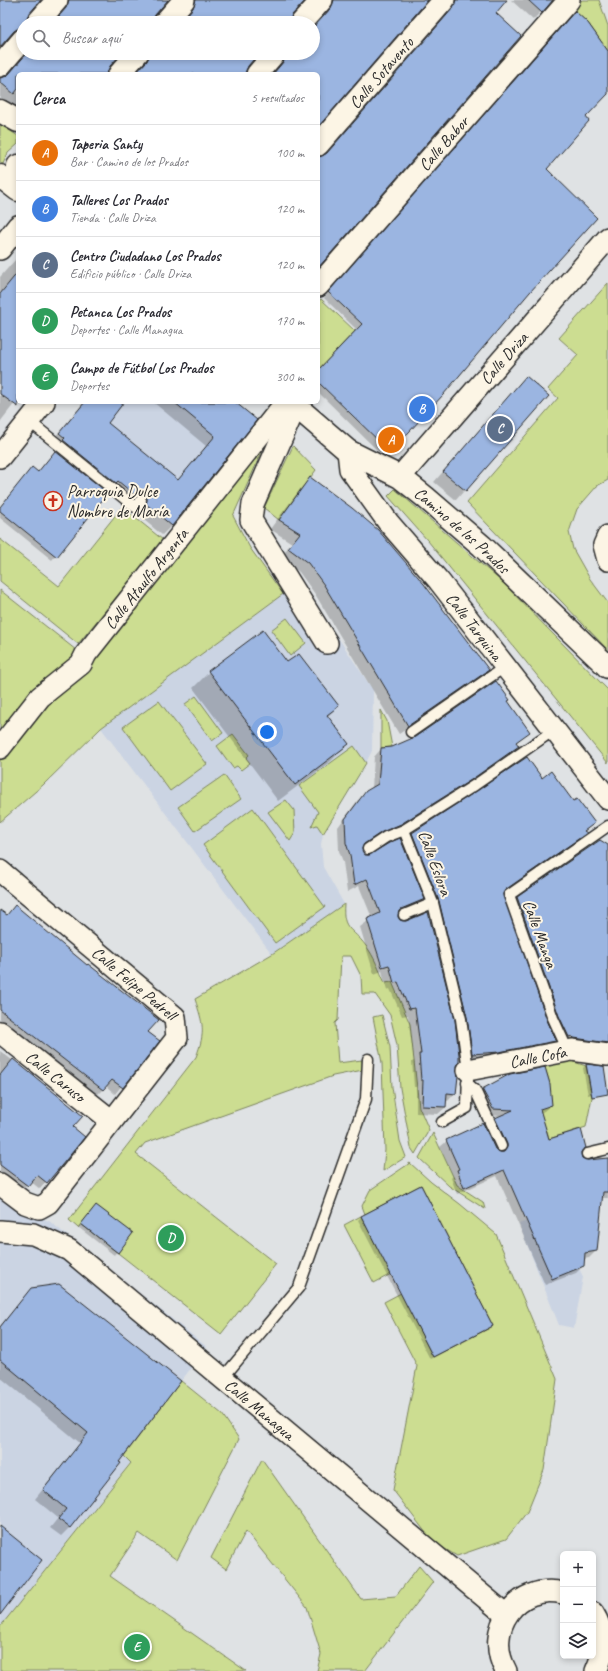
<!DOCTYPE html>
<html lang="es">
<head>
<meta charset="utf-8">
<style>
  body { margin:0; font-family:Caveat,sans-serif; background:#f2f2f3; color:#2b2b33 }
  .controls { position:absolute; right:12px; bottom:12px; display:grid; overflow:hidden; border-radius:6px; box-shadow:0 2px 6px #0003 }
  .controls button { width:36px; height:36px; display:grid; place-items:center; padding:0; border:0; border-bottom:1px solid #e1e1e2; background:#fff; color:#2b2b33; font:20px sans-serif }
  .you { position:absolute; left:267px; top:732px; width:14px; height:14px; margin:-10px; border:3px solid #fff; border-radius:50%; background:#1a73e8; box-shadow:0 0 0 6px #1a73e833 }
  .badge { display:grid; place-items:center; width:26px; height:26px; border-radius:50%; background:#ea580c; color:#fff; font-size:13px; font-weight:700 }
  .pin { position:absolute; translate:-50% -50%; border:2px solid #fff; box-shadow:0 1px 4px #0006 }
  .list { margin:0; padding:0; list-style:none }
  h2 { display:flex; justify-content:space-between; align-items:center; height:52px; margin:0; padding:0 16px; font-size:17px }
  h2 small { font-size:13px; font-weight:400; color:#7c7c81 }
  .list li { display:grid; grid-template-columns:26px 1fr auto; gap:12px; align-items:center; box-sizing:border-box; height:56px; padding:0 16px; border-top:1px solid #e1e1e2 }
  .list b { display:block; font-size:15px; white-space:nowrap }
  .list p { margin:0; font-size:13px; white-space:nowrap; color:#7c7c81 }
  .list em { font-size:13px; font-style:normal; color:#7c7c81 }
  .icon { flex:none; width:22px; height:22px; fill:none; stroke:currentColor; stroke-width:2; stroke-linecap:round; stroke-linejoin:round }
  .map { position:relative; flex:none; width:608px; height:1671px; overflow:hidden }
  .search { position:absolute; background:#fff; box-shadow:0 2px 6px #0003; left:16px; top:16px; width:304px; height:44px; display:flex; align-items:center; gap:10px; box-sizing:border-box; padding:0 14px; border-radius:22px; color:#7c7c81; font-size:15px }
  .panel { position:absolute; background:#fff; box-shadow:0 2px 6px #0003; left:16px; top:72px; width:304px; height:332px; border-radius:6px }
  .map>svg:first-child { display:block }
</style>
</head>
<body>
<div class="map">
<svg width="608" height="1671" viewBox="0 0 608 1671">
  <rect width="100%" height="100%" fill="#dfe2e4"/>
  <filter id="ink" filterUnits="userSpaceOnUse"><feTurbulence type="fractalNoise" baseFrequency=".025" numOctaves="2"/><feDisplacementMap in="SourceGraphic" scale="8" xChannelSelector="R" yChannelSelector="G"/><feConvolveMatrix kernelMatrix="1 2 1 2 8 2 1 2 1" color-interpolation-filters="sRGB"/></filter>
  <g filter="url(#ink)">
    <g fill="#cbd4e3">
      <polygon points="85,402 235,402 260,422 173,527 59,433"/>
      <polygon points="286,592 317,650 337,636 373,690 372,751 361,772 323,834 321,844 323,867 344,904 272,954 101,728"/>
      <polygon points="599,1193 603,1193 597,1251 585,1253 584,1266 579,1268 583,1277 574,1328 559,1325 519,1224"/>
      <polygon points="0,1195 17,1209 49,1221 207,1347 124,1456 131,1462 0,1627"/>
    </g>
    <g fill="#ccdd91" stroke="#7c845e">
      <polygon points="582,0 599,0 608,26 608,51 588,23 573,10"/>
      <polygon points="0,124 18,136 18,144 8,153 3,164 0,162"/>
      <polygon points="608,283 608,480 597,486 577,509 569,532 573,549 590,579 608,603 608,650 467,503 558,398 548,389 578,355 559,338"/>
      <polygon points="321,299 355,331 318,370 318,302"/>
      <polygon points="270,434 233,516 250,548 283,594 101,728 43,785 0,822 0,759 45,702 86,670 189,542"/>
      <polygon points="293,446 316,470 279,520 264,508"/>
      <polygon points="395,489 503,583 608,690 608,763 428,541 388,496"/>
      <polygon points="122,507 163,540 78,644 0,581 0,539 59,586"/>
      <polygon points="0,590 76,650 77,655 0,738"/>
      <polygon points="287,618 306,643 290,656 271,630"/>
      <polygon points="196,696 223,733 212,741 185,704"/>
      <polygon points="159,701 207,764 170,791 123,727"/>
      <polygon points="381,710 387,721 392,747 381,748"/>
      <polygon points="233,734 249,755 246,758 250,763 241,770 237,766 233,768 217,746"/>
      <polygon points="354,746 366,763 323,834 317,825 311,827 318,812 299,786"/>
      <polygon points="224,775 241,799 195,831 178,807"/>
      <polygon points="286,800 294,810 295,833 290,841 268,812"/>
      <polygon points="253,808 325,907 275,943 203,845"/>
      <path d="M344 904C342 931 352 927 366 946 374 956 379 970 385 983L392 982 410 1024 419 1107 429 1130 415 1154 411 1148 400 1088 397 1045 390 1015 375 994H362L361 976 351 956H341L338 1020 335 1023 338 1063 362 1060 363 1070 333 1076 145 1143 136 1154 276 1264 221 1334 81 1224 78 1228 69 1220 196 1057C206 1031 203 1024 195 999L272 954Z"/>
      <polygon points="382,1015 390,1047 392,1087 400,1141 406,1157 383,1171 385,1150 382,1063 373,1017"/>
      <polygon points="571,1061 586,1066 592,1097 586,1127 549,1139 547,1131 531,1111 550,1084 544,1065"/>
      <polygon points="433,1133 457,1185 483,1202 485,1209 449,1186 419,1158"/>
      <polygon points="410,1163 431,1182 460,1204 496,1234 557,1379 544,1470 527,1512 506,1539 457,1556 433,1542 393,1490 417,1366 384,1302 401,1293 433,1357 493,1326 421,1185 365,1214 362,1206 370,1190"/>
      <polygon points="361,1216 391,1274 374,1283 344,1225"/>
      <polygon points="181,1381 222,1414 239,1439 177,1560 139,1533 110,1576 246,1671 0,1671 0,1627 131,1463 124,1456"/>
      <polygon points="262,1459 361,1599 396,1596 419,1566 433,1582 365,1671 317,1671 321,1654 307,1607 246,1531 226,1569 211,1558"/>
    </g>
    <g fill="#0003">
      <polygon points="0,0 40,0 27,15 24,23 23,23 23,28 16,35 9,36 0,46"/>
      <polygon points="57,0 167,0 154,15 152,23 53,23 61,11"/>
      <polygon points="184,0 304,0 291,14 288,23 180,23 188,12 187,4"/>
      <polygon points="322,0 427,0 318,125 318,74 273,74 279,65 275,53 313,53 313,28 326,12 325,5"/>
      <polygon points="444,0 506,0 494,13 318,266 318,158 325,156 445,17 448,12 447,5"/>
      <polygon points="511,0 552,0 533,20"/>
      <polygon points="570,18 608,73 608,92 584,117 545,169 529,292 397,444 391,450 379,452 318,392 318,371 357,330 324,298"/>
      <polygon points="26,53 120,53 109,65 106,74 18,74 18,112 0,97 0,79 7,77"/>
      <polygon points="138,53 258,53 247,66 244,74 136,74 142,65 142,58"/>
      <polygon points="16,259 18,261 18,399 0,422 0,277"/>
      <polygon points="526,377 547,396 456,500 434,482"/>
      <polygon points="84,402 123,402 106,423 177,481 206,446 153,402 234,402 172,525 162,535 137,514 138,508 107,490 52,560 0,518 0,507 37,473 55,452 54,451 56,448 50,443"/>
      <polygon points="310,479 487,670 478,679 399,734 315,594 299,572 280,557 292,543 270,529 301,488"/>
      <polygon points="287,664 338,706 327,717 348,744 331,761 278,801 193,688 209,672"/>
      <polygon points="507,702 528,732 516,743 518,746 510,754 463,787 393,831 374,839 361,848 362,854 369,857 423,899 416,907 397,915 456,1066 455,1093 448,1101 446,1100 446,1107 438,1114 416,1113 416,1087 414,1087 412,1062 414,1061 408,1015 402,1016 390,989 387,990 382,971 374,974 360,927 372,918 359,886 347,892 343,862 339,851 338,827 358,800 372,789 374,757 381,749 392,748"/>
      <polygon points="542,779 573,803 593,823 577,841 502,895 546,1021 555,1041 546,1049 464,1063 459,1027 431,911 404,842 413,833"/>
      <polygon points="600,841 608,848 608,1053 566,1045 510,906 517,898"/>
      <polygon points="15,907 87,967 147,1032 158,1041 115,1094 106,1086 96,1096 0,1024 0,911 6,916"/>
      <polygon points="0,1051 44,1084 72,1127 83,1137 40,1189 30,1181 20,1192 0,1176"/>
      <polygon points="586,1065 603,1067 604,1092 588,1095 583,1068"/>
      <polygon points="510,1075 551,1105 544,1111 540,1113 548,1140 580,1152 582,1160 588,1161 608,1159 608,1198 602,1198 596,1251 589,1258 584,1259 583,1266 576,1273 545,1285 497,1176 457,1194 451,1178 453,1176 440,1147 447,1141 495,1150 501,1154 489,1126 496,1119 502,1116 486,1115 476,1096 482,1090"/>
      <polygon points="421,1186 492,1326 489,1329 430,1359 358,1220 361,1217"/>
      <polygon points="93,1209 131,1234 114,1255 78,1227"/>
      <polygon points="32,1289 180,1381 70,1527 61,1536 50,1528 58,1518 35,1499 80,1443 0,1377 0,1326"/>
    </g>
    <g fill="#9bb5e1" stroke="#2b2b2b">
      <polygon points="0,0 41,0 28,15 25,23 23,23 23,27 14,31 0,47"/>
      <polygon points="69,0 168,0 155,15 152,23 53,23 66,8"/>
      <polygon points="196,0 306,0 292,15 289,23 180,23 193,8"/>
      <polygon points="334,0 428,0 318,127 318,74 273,74 284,61 287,53 313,53 313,28 331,8"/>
      <polygon points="456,0 507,0 496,13 521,36 318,268 318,157 322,156 327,153 453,8"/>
      <polygon points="528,0 553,0 542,13"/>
      <polygon points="575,11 588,23 608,51 608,94 586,117 589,121 547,169 597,218 530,292 443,395 398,444 385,447 318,382 318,370 362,324 328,292"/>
      <polygon points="27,53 122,53 110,66 107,74 18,74 18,89 14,94 0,82 0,78 4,77 9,74"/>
      <polygon points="150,53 259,53 248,66 245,74 135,74 147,61"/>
      <polygon points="18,272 18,407 0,394 0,294"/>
      <polygon points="526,376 549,396 466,491 443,472"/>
      <polygon points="85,402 124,402 108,423 178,480 215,436 174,402 235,402 257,420 172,526 146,504 147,498 145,495 139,494 136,496 118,481 116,483 63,440 65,438 59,433"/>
      <polygon points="55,451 108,493 57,557 0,511 0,507 32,467 38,472"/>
      <polygon points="310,477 352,508 378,530 424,584 489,670 408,726 324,585 308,563 288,548 300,533 279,520"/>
      <polygon points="263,630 287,662 299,654 339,706 327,715 349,744 295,785 208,671"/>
      <polygon points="496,681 510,700 508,701 530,732 516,742 519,746 471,780 401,824 382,832 364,844 362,849 365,855 369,855 389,843 400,838 425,899 401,909 399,911 398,917 400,920 406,921 428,912 455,1020 459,1055 459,1062 457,1066 458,1076 456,1094 447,1093 446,1107 422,1106 423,1080 421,1080 419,1054 421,1054 415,1008 409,1009 398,982 394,983 389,965 382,967 367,919 380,913 367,879 354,885 350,855 346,843 345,819 366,791 378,784 381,748 392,747 415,737"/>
      <polygon points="527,757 542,778 551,771 573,801 577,799 595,823 584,831 587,833 505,890 503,894 547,1020 556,1041 499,1052 472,1054 467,1017 439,901 412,833 478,790"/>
      <polygon points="600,840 608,845 608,1043 574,1038 572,1036 569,1037 559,1016 517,897"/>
      <polygon points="15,905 87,965 88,964 159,1020 148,1032 160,1041 123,1088 112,1080 103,1090 0,1010 0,910 7,915"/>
      <polygon points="13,1059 83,1116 73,1127 85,1137 47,1183 37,1175 28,1186 0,1165 0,1075"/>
      <polygon points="586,1064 604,1066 608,1094 592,1097"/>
      <polygon points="545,1067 550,1084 552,1105 540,1109 549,1139 581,1129 586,1148 581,1152 582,1158 588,1160 608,1158 608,1192 603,1192 597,1251 585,1253 584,1266 552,1279 504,1170 464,1188 457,1170 459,1169 446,1140 483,1123 495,1149 500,1152 504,1152 507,1147 507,1144 495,1118 513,1110 493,1109 482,1089 510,1074"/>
      <polygon points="421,1185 493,1326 433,1357 361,1216"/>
      <polygon points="96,1205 133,1233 118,1253 81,1224"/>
      <polygon points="59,1284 181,1381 119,1462 121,1463 70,1528 58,1519 66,1509 43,1490 88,1433 0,1360 0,1327 31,1288"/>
      <polygon points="0,1526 42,1560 0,1615"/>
    </g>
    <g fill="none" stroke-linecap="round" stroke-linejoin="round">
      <defs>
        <g id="lane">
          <polyline points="29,421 135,507 141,500"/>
          <polyline points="411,732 506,666"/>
          <polyline points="404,830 433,903 461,1019 468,1070 467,1108 442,1122"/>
          <polyline points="368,849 386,837 404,830 475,785 554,730"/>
          <polyline points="404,915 433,903"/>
          <polyline points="568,1051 553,1018 509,895 608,826"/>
          <polyline points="467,1083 475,1090 501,1146"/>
          <polyline points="587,1154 608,1149"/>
          <polyline points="222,1379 299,1287 366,1099 368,1059"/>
        </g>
        <g id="street">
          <polyline points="37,23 57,0"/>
          <polyline points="164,23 184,0"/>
          <polyline points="301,23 322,0"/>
          <polyline points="0,66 23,39"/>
          <polyline points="119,74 138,53"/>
          <polyline points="257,74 275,53"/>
          <path id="s1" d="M318 145 444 0"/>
          <polyline points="0,249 18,226"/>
          <path id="s2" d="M318 286 569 0"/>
          <polyline points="296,405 253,504 251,520 327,643"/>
          <path id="s3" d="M348 451 350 469 388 522 439 581 608 799"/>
          <polyline points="0,457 44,402"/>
          <path id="s4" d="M400 477 608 238"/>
          <polyline points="608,536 604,545 608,560"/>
          <path id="s5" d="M0 748 40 697 81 664 86 654 286 402"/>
          <path id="s6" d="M0 871 175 1017 177 1038 48 1203 39 1208 25 1203 0 1184"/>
          <path id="s7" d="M0 1032 112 1121"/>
          <path id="s8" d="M468 1070 572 1050 608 1055"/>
          <path id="s9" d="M0 1231 33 1234 69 1250 506 1615"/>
          <path d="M593 1613C605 1632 606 1650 596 1671"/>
          <path d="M506 1671C483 1630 517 1582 563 1593"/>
        </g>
        <g id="secondary">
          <polyline points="0,111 18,121"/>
          <polyline points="18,166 18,179"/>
          <polyline points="0,176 18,190"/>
          <path id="s10" d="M291 402 348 451 400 477 425 497 482 546 608 667"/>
        </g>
      </defs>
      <use href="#lane" stroke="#2b2b2b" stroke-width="13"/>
      <use href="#street" stroke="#2b2b2b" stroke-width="24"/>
      <use href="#secondary" stroke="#2b2b2b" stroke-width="25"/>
      <use href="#lane" stroke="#fcf5e5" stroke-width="10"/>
      <use href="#street" stroke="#fcf5e5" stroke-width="21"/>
      <use href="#secondary" stroke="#fcf5e5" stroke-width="22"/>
    </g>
  </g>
  <defs>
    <symbol id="church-ring" viewBox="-11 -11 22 22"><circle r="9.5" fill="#fcf5e5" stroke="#c8321e" stroke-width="1.5"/><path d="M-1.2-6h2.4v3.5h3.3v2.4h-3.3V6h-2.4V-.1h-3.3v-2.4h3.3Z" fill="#c8321e"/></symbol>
  </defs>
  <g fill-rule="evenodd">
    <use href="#church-ring" x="42" y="490" width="22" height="22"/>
  </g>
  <g text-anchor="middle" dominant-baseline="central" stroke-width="4" stroke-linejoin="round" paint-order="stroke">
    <g font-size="17" fill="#2b2b2b" stroke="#fcf5e5">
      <text stroke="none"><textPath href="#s1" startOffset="96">Calle Sotavento</textPath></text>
      <text stroke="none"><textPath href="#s2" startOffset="190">Calle Babor</textPath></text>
      <text stroke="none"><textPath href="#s4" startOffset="158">Calle Driza</textPath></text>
      <text stroke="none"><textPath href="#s10" startOffset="215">Camino de los Prados</textPath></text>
      <text stroke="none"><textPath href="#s5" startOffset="225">Calle Ataulfo Argenta</textPath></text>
      <text stroke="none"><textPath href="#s3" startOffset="219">Calle Tarquina</textPath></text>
      <text transform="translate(435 863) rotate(70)">Calle Eslora</text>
      <text transform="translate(540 934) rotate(70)">Calle Manga</text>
      <text stroke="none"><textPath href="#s6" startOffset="175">Calle Felipe Pedrell</textPath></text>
      <text stroke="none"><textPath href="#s8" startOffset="71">Calle Cofa</textPath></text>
      <text stroke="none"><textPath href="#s7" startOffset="71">Calle Caruso</textPath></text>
      <text stroke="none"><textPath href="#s9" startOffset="321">Calle Managua</textPath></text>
    </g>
    <g font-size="17" fill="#2b2b2b" stroke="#fcf5e5" text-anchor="start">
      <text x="67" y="491">Parroquia Dulce<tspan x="67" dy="20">Nombre de María</tspan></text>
    </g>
  </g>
</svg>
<div class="controls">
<button>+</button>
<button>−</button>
<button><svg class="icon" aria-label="layers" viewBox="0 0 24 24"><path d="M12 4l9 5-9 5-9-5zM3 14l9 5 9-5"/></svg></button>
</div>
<div class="you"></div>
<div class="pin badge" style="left:391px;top:440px;background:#e8710a">A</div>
<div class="pin badge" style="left:422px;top:409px;background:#3f7fe0">B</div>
<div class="pin badge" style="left:500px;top:429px;background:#5c6f8a">C</div>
<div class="pin badge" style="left:171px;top:1238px;background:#2e9e5b">D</div>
<div class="pin badge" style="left:137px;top:1647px;background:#2e9e5b">E</div>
<div class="search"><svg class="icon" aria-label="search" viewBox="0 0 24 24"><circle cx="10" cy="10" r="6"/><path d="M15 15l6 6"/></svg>Buscar aquí</div>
<section class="panel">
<h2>Cerca<small>5 resultados</small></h2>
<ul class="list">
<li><span class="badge" style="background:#e8710a">A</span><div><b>Taperia Santy</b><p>Bar · Camino de los Prados</p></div><em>100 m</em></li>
<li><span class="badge" style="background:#3f7fe0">B</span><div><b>Talleres Los Prados</b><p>Tienda · Calle Driza</p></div><em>120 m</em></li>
<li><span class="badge" style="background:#5c6f8a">C</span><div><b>Centro Ciudadano Los Prados</b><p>Edificio público · Calle Driza</p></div><em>120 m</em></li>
<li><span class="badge" style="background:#2e9e5b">D</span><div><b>Petanca Los Prados</b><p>Deportes · Calle Managua</p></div><em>170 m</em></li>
<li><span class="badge" style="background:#2e9e5b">E</span><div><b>Campo de Fútbol Los Prados</b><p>Deportes</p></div><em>300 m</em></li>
</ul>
</section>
</div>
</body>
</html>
